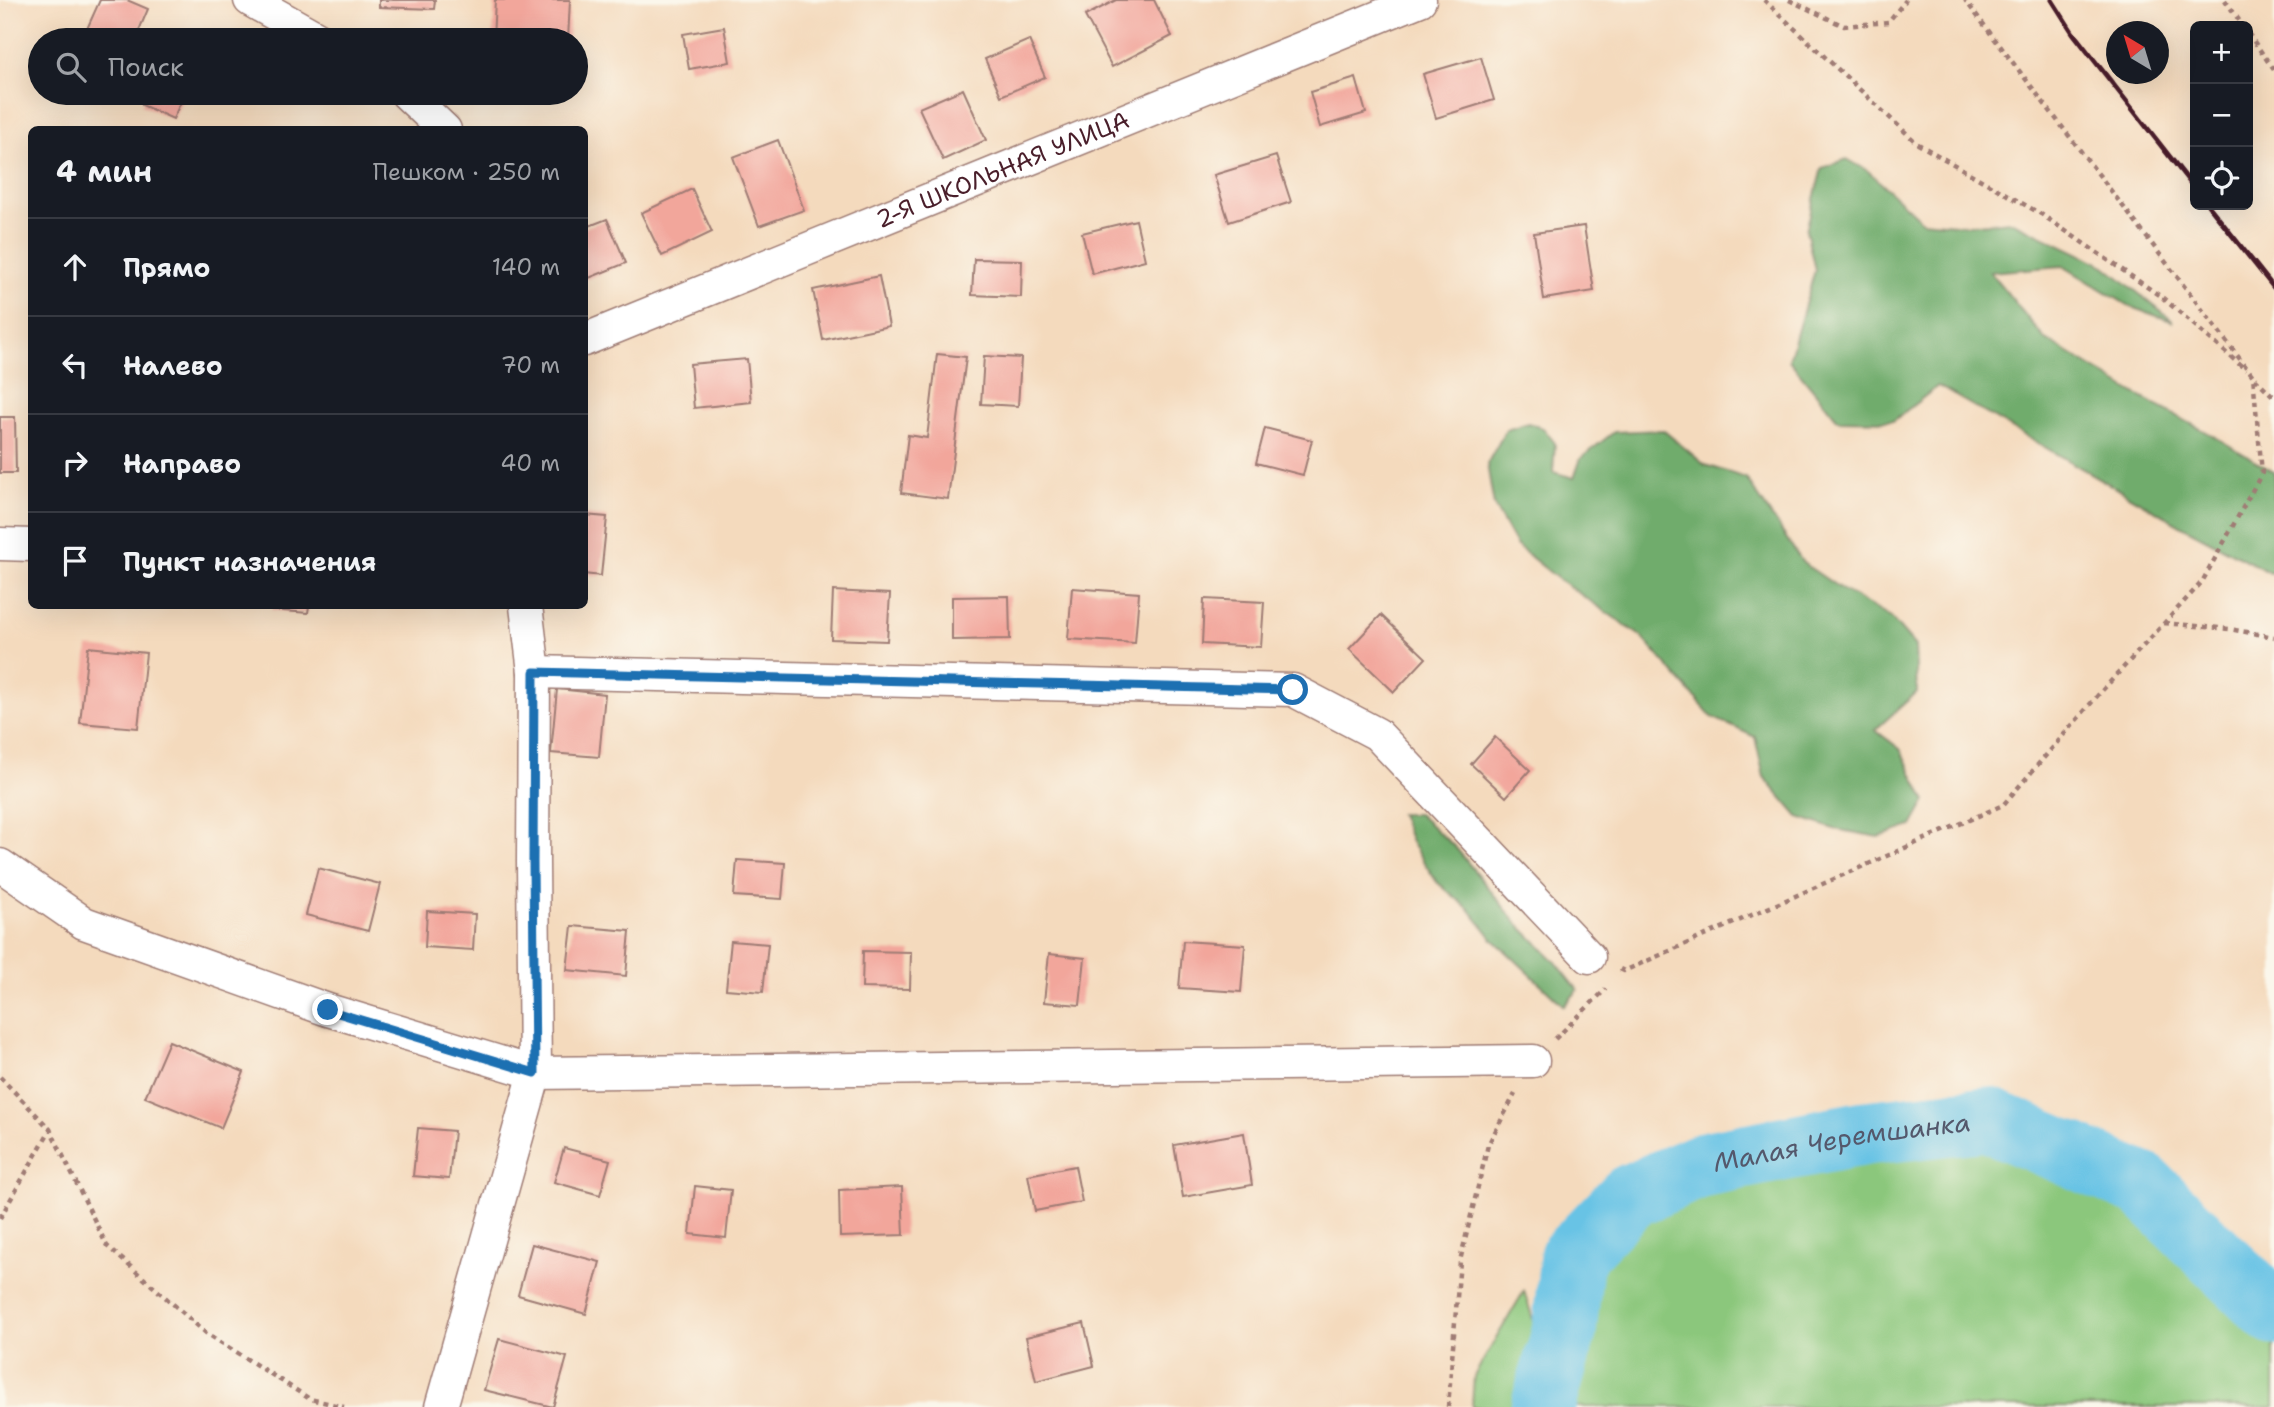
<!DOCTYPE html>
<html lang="ru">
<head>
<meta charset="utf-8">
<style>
  body { margin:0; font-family:"Shantell Sans",sans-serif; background:#242831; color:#f1f3f6 }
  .controls { position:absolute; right:21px; top:21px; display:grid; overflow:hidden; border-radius:10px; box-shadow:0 7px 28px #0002 }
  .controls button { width:63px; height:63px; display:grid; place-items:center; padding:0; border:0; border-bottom:2px solid #363941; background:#171b24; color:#f1f3f6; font:35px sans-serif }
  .compass { position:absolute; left:2106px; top:21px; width:63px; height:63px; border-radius:50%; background:#171b24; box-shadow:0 7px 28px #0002; rotate:322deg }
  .stop { position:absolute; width:21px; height:21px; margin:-16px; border:5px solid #1f6fb2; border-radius:50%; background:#fff }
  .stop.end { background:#1f6fb2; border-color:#fff; box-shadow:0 2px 7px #0008 }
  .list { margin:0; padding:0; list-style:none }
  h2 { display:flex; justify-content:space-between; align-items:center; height:91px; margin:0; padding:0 28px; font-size:30px }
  h2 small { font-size:23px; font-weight:400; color:#9ea1a6 }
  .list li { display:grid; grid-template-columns:46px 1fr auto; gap:21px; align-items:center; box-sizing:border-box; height:98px; padding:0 28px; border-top:2px solid #363941 }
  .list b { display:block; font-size:26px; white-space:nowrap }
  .list em { font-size:23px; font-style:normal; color:#9ea1a6 }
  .icon { flex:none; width:38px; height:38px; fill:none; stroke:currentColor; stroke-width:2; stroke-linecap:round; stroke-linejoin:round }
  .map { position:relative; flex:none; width:2274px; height:1407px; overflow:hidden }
  .search { position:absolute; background:#171b24; box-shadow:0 7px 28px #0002; left:28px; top:28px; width:560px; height:77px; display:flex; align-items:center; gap:18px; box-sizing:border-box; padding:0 24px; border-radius:38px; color:#9ea1a6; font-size:26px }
  .panel { position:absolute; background:#171b24; box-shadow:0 7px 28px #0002; left:28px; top:126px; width:560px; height:483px; border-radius:10px }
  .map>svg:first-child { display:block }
</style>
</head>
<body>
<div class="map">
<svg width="2274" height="1407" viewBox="0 0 2274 1407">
  <rect width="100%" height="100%" fill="#fbf7ec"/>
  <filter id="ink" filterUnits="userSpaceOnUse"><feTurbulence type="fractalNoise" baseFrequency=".0143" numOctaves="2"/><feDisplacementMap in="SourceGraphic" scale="14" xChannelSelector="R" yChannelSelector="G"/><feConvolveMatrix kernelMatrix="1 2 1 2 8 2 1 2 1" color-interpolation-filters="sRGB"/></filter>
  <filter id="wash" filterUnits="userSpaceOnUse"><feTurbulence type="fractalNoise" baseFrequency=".00686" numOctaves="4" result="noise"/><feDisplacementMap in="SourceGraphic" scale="28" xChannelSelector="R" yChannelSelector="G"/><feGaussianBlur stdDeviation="1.57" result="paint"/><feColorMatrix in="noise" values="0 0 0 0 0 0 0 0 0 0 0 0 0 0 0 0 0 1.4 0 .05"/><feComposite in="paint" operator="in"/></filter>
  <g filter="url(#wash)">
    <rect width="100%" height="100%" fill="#f4dabd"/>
    <g fill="#8bc77c" stroke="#6a7354" stroke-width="2">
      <polygon points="1987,1119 2166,1208 2274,1313 2274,1407 1543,1407 1564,1332 1572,1256 1630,1196 1704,1164 1865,1133"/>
      <polygon points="1524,1291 1539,1339 1524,1407 1472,1407 1474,1376"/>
    </g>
    <g fill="#70ac6c" stroke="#5d664c" stroke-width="2">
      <polygon points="1847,159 1868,171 1922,221 1967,225 2011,221 2105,266 2174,322 2129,306 2063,266 1990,272 2044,338 2133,393 2205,431 2274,472 2274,575 2191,531 1938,386 1893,421 1838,420 1789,360 1815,270 1806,230 1822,168"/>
      <polygon points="1528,423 1543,428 1555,443 1553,472 1574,478 1581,458 1614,432 1663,430 1705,465 1746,478 1803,563 1841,589 1891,618 1915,646 1917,692 1875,730 1900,749 1926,801 1912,826 1879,837 1834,829 1798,817 1764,777 1755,737 1712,717 1642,637 1557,578 1516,545 1494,506 1487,464 1506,430"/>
      <polygon points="1418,814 1456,848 1515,921 1555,961 1578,990 1564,1006 1493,939 1469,909 1437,882 1412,844 1400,814"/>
    </g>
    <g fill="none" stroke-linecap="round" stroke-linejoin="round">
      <path stroke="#67c3e5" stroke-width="65" id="s1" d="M1543 1407 1564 1332 1572 1256 1630 1196 1704 1164 1865 1133 1987 1119 2143 1185 2274 1313"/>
    </g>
    <g id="blocks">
      <g fill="#f2a69b">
        <polygon points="100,0 127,0 148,9 135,40 82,40"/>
        <polygon points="379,0 435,0 434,9 379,7"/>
        <polygon points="495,0 570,0 568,40 493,40"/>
        <polygon points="1116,0 1154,0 1172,36 1112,67 1085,16"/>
        <polygon points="724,27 730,62 689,69 683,34"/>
        <polygon points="1029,40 1045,77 1001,96 985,59"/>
        <polygon points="1481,57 1494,100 1436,118 1423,74"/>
        <polygon points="1356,78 1366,113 1320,127 1310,92"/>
        <polygon points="963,89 986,140 943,160 919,108"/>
        <polygon points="147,93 185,93 173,119 142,105"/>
        <polygon points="778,140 804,210 759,226 733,157"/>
        <polygon points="1276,156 1291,202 1229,222 1214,175"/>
        <polygon points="692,189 712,232 662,256 641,213"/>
        <polygon points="607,219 626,263 584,280 584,228"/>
        <polygon points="1136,220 1145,260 1092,274 1082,233"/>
        <polygon points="1584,226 1594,291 1544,299 1534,233"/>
        <polygon points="974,259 1022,260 1021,297 972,295"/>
        <polygon points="879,276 889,326 823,340 813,290"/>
        <polygon points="937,354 966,357 948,499 901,493 908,435 927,438"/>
        <polygon points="984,356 1021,358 1018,406 981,404"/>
        <polygon points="747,359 751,402 694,408 690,364"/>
        <polygon points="0,417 15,417 16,473 0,473"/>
        <polygon points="1265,428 1312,440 1303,475 1256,463"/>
        <polygon points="584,515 607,517 601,576 584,574"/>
        <polygon points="1072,588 1139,593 1135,643 1068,639"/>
        <polygon points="833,591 890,594 887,641 831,639"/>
        <polygon points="1009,596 1010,639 952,640 952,597"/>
        <polygon points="1204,599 1264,602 1261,647 1202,644"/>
        <polygon points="273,606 309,606 308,613 272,610"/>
        <polygon points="1381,615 1426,658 1394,692 1349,649"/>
        <polygon points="88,647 146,653 138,728 80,723"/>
        <polygon points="557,689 605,694 599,757 551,753"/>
        <polygon points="1495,737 1530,770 1506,797 1471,764"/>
        <polygon points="737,860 785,863 782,899 734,896"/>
        <polygon points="318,868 380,884 368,931 306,915"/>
        <polygon points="427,911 475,914 473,950 425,947"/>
        <polygon points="572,926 630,931 626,976 567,970"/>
        <polygon points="731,941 768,944 763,992 726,989"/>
        <polygon points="1183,941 1245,945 1241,992 1179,988"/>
        <polygon points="863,951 911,952 910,989 862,988"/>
        <polygon points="1049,954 1085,958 1080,1005 1044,1002"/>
        <polygon points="169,1041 244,1072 221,1128 145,1097"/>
        <polygon points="418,1128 454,1131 449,1179 413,1176"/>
        <polygon points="1244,1133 1252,1185 1183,1197 1174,1145"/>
        <polygon points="564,1148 610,1160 600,1195 554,1182"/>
        <polygon points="1075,1166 1082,1202 1035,1211 1028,1175"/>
        <polygon points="695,1186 731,1190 726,1238 690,1234"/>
        <polygon points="902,1187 904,1235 840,1237 839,1190"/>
        <polygon points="532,1244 600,1262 586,1314 518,1295"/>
        <polygon points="1084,1323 1094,1366 1036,1381 1026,1337"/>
        <polygon points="499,1339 567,1357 553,1407 484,1390"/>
      </g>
    </g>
  </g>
  <g filter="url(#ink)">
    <use href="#blocks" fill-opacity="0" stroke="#9f7c74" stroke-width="2"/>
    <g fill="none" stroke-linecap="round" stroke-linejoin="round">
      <defs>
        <g id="street">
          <polyline points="250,0 321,40"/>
          <polyline points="406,93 445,130"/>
          <path id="s2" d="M584 340 1420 0"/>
          <polyline points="0,544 32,545"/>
          <polyline points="534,672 1293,690 1377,734 1589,957"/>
          <polyline points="0,865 84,923 328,1010 535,1073 1533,1061"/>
          <polyline points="441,1407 535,1073 533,862 534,672 526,606"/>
        </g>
      </defs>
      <use href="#street" stroke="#9f7c74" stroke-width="35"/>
      <g stroke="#9f7c74" stroke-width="4.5" stroke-dasharray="5 5" stroke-linecap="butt">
        <polyline points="1764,0 1918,144 2041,214 2163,298 2246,370"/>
        <polyline points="1789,0 1844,26 1888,22 1906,0"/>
        <polyline points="2225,0 2243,26"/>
        <polyline points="2248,33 2274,70"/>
        <polyline points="2255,378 2274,397"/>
        <polyline points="2164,623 2229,629 2274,637"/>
        <polyline points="1620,969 1624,971 2003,805 2099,694 2202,582 2262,473 2253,376 1965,0"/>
        <polyline points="1555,1039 1606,989"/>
        <polyline points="0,1077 50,1129 107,1246 206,1333 310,1399 344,1407"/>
        <polyline points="0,1218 50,1130"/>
        <polyline points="1448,1407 1460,1261 1488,1145 1515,1094"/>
      </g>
      <use href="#street" stroke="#fff" stroke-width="32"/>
      <g stroke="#4a1f2b" stroke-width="5">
        <polyline points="2052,0 2073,33 2195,189"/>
        <polyline points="2208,205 2274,288"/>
      </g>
    </g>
  </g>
  <g fill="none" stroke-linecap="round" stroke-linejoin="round" filter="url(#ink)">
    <polyline stroke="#1f6fb2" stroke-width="9" points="328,1010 535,1073 533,862 534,672 1293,690"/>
  </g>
  <g text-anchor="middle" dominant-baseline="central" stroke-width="5" stroke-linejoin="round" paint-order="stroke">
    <g font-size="24" fill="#4a1f2b" stroke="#fbf7ec">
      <text stroke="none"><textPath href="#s2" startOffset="452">2-Я ШКОЛЬНАЯ УЛИЦА</textPath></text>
    </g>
    <g font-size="26" font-style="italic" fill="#54586c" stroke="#fbf7ec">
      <text stroke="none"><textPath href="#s1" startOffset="458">Малая Черемшанка</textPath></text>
    </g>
  </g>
</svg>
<div class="controls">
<button>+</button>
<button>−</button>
<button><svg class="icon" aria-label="locate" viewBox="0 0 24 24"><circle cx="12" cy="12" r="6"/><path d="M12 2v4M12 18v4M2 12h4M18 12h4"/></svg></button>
</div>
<svg class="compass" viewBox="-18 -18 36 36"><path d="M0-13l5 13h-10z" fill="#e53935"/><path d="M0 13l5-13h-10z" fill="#9ea1a6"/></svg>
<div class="stop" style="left:1293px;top:690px"></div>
<div class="stop end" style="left:328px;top:1010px"></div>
<div class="search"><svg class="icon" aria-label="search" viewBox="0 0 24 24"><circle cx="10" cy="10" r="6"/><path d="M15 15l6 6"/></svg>Поиск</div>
<section class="panel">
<h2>4 мин<small>Пешком · 250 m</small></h2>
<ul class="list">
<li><svg class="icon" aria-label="ahead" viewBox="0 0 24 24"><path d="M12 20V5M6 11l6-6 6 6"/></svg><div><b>Прямо</b></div><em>140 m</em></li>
<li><svg class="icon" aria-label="left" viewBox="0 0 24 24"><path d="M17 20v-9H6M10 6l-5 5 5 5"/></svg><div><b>Налево</b></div><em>70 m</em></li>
<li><svg class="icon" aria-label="right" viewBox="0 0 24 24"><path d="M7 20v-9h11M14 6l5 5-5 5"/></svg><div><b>Направо</b></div><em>40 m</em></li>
<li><svg class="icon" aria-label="arrive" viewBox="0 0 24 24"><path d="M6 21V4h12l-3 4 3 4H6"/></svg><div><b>Пункт назначения</b></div></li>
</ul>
</section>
</div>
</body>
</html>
